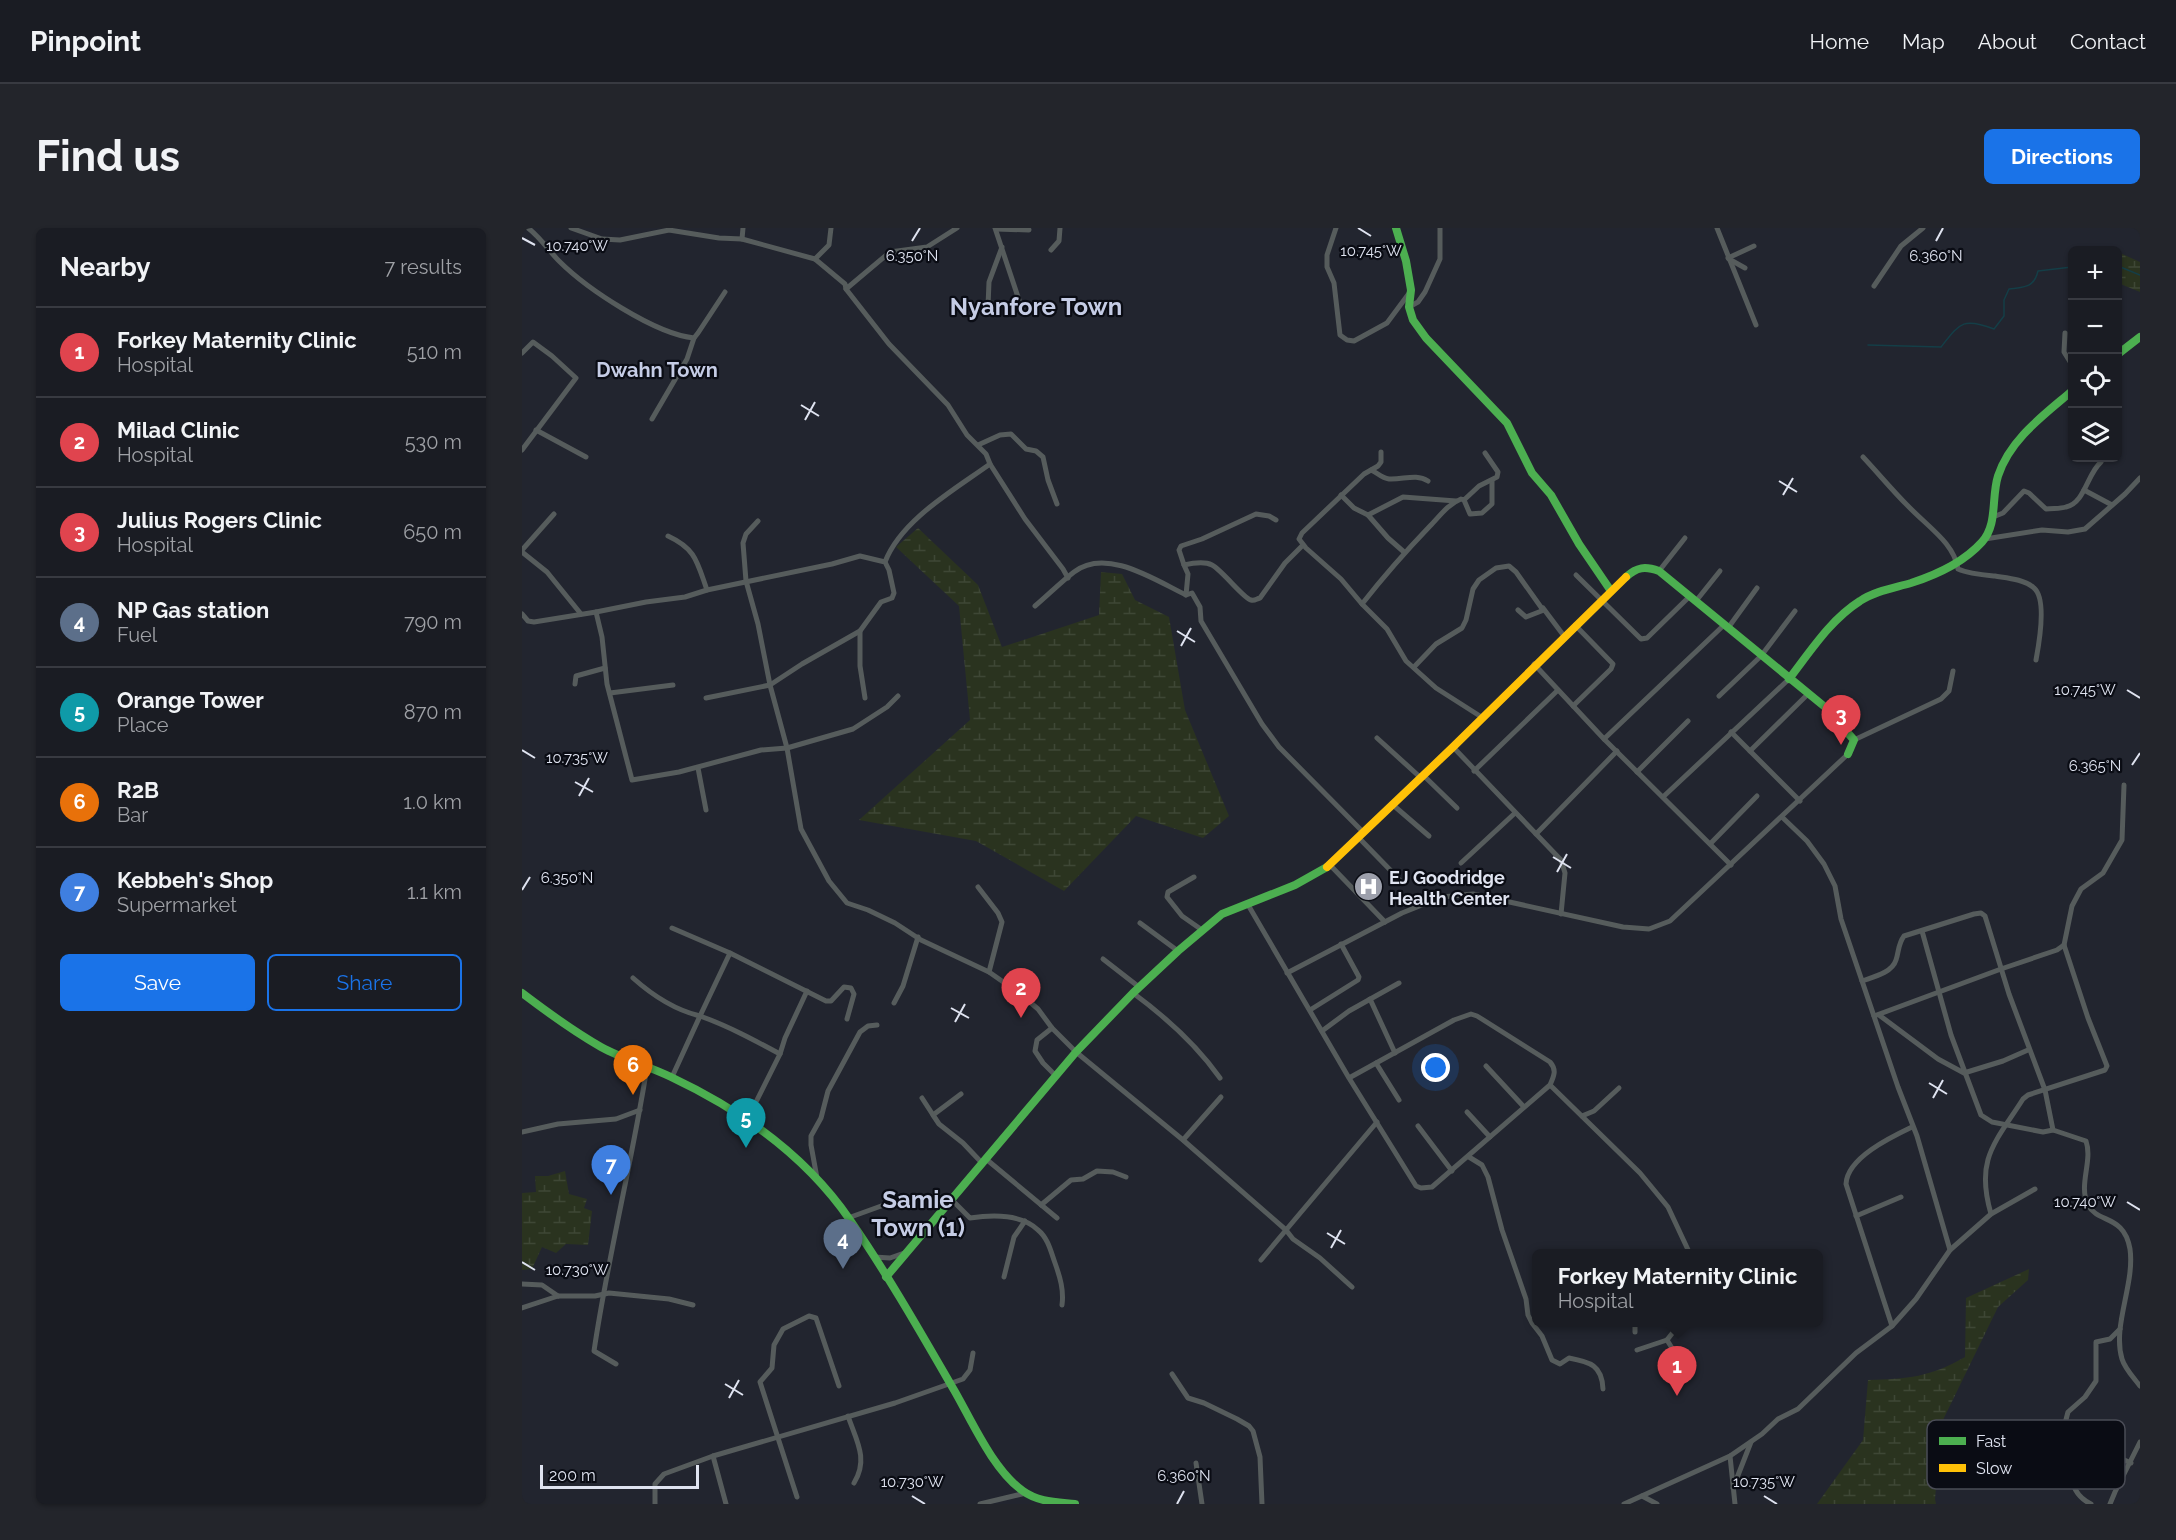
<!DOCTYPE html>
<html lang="en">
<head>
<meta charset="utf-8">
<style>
  body { margin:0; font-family:Raleway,sans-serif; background:#23252b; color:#f1f3f6 }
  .controls { position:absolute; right:18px; top:18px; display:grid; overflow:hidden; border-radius:9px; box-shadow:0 2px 4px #0004 }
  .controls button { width:54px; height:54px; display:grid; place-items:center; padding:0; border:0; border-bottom:2px solid #383a41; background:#1a1c23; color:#f1f3f6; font:30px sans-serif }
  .scale { position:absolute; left:18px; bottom:15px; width:159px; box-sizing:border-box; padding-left:6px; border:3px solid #dfe3f0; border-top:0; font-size:16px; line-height:21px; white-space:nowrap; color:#dfe3f0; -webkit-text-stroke:4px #0a0c14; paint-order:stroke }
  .you { position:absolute; left:914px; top:840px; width:21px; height:21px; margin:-15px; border:4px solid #fff; border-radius:50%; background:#1a73e8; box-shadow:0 0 0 9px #1a73e833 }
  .badge { display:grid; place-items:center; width:39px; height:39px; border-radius:50%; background:#1a73e8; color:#fff; font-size:20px; font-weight:700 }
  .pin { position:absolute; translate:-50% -50px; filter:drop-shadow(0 2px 3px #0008) }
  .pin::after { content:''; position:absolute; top:32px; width:21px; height:18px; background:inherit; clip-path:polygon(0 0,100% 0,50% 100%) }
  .popup { position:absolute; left:1010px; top:1021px; width:291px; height:78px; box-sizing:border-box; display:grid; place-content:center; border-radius:9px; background:#1a1c23; filter:drop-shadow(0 2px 4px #0005); font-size:20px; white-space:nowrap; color:#9fa1a6 }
  .popup b { font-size:22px; color:#f1f3f6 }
  .popup::after { content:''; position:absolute; left:50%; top:100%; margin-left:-12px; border:12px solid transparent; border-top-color:#1a1c23 }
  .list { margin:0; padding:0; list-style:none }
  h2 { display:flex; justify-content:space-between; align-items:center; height:78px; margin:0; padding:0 24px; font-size:26px }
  h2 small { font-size:20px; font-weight:400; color:#9fa1a6 }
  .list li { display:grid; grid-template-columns:39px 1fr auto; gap:18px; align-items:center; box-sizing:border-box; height:90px; padding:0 24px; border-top:2px solid #383a41 }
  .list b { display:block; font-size:22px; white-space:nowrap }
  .list p { margin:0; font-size:20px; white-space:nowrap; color:#9fa1a6 }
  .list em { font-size:20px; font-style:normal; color:#9fa1a6 }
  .actions { display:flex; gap:12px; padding:18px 24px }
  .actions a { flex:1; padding:14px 0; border:2px solid #1a73e8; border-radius:9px; text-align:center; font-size:21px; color:#1a73e8 }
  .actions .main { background:#1a73e8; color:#fff }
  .icon { flex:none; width:33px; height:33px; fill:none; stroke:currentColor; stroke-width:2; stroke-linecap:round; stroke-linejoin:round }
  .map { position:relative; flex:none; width:1618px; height:1276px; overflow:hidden; border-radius:9px }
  header { display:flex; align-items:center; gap:36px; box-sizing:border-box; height:84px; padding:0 30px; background:#1a1c23; border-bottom:2px solid #383a41 }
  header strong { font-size:28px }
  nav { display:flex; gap:33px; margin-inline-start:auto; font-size:21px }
  .intro { display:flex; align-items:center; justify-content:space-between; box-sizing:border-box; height:144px; padding:0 36px }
  h1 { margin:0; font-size:42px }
  .button { padding:15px 27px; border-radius:9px; background:#1a73e8; color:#fff; font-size:21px; font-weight:700 }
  main { display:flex; gap:36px; padding:0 36px }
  aside { flex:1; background:#1a1c23; border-radius:9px; box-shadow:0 2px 4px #0004 }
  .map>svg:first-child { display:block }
</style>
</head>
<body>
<header>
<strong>Pinpoint</strong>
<nav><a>Home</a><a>Map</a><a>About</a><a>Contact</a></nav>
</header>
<div class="intro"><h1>Find us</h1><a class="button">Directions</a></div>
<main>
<aside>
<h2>Nearby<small>7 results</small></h2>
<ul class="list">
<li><span class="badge" style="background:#e0444e">1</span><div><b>Forkey Maternity Clinic</b><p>Hospital</p></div><em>510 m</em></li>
<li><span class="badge" style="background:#e0444e">2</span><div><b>Milad Clinic</b><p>Hospital</p></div><em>530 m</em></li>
<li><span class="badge" style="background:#e0444e">3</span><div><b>Julius Rogers Clinic</b><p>Hospital</p></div><em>650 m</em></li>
<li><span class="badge" style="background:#5c6f8a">4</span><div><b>NP Gas station</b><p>Fuel</p></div><em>790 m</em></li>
<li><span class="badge" style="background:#0f9aa8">5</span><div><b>Orange Tower</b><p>Place</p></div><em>870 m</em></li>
<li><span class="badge" style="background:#e8710a">6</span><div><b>R2B</b><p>Bar</p></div><em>1.0 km</em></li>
<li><span class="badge" style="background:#3f7fe0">7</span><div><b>Kebbeh's Shop</b><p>Supermarket</p></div><em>1.1 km</em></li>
</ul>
<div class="actions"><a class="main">Save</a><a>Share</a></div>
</aside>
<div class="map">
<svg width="1618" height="1276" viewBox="0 0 1618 1276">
  <defs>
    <pattern id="wetland-marsh" width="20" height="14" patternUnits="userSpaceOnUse" patternTransform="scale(1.5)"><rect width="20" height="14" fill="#2a331f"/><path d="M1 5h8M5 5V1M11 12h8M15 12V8" fill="none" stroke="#3e4735"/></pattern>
  </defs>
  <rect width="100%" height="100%" fill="#22252f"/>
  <g fill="url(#wetland-marsh)">
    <polygon points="1598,25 1618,34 1618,64 1596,55 1596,31"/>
    <polygon points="396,300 456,357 480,419 577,387 579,344 600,346 613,372 647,389 663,482 707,588 681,610 614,588 542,663 454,613 337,592 448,492 437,378 374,319"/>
    <polygon points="43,943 47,966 65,971 62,980 70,983 66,1017 44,1016 34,1025 20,1019 10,1041 0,1042 0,965 14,964 13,948 26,948"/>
    <path d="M1507 1041 1506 1052 1476 1079 1420 1194 1413 1271 1414 1276H1295L1341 1212 1346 1152C1386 1151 1408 1149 1443 1129L1444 1070Z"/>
  </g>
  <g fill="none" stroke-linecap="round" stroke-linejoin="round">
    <g stroke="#143e47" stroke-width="1.5">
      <polyline points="1596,38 1618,47"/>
      <path d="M1346 117 1419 119C1438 95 1441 89 1472 101L1482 88V72L1487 61C1502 59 1512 60 1516 43L1550 39"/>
    </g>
    <g stroke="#565c5c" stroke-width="5">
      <path d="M6 0C18 9 27 23 37 33 65 61 133 106 172 110L176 105 203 64"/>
      <polyline points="49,0 80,11 98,12 147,2 197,10 220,11 293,31 323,56 324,61 368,24 405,19 435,0"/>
      <polyline points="473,0 500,81"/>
      <polyline points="814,0 805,27 805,39 812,55 818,107 825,112 832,113 865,95 888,64"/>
      <polyline points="1195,0 1234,97"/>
      <polyline points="474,1 507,2"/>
      <polyline points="220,11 221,0"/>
      <polyline points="529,22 537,13 538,0"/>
      <polyline points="1206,30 1232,18"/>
      <polyline points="293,31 307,17 309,0"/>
      <polyline points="1207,31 1223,40"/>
      <polyline points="1352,58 1379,18 1401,0"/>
      <polyline points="324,61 367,116 426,177 445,207 464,226 468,236 503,291 541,341 546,350"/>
      <polyline points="887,79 896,74 903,64 918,31 918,0"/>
      <polyline points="460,81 466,78 467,54 480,19"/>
      <polyline points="1543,105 1542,124 1550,137"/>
      <polyline points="0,125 11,114 30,128 54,150 0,222"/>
      <polyline points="130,191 165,131 172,110"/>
      <polyline points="14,202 64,229"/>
      <polyline points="456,217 478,207 489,206 504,221 514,223 521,229 526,252 535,276"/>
      <path d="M1341 229C1356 245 1370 262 1385 277 1407 300 1432 315 1436 341 1447 346 1461 347 1473 348 1485 350 1502 351 1512 360 1525 371 1517 416 1514 432"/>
      <path d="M849 242C856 245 859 250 867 251 881 252 894 245 906 253"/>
      <polyline points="1562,262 1590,277"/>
      <polyline points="819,267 832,280 846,287 866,310 882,324"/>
      <polyline points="942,272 948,286 960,285 970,276 970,253"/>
      <polyline points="846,287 881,269 934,273"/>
      <path d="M1471 289 1481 285 1502 263 1507 265 1524 281C1531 280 1538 281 1544 279 1563 275 1565 246 1579 234"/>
      <path d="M754 292 747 288 734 286 680 311 659 318 657 322 662 337C671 335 682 333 690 337 701 343 721 370 729 372 733 373 734 371 738 370L763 335 781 317"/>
      <polyline points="236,293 224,306 221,315 224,353 236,396 248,457 265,520 279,601 307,653 325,675 346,682 373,695 399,712 467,744 497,765 516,781 530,800 554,824 661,912 764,1002 855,894"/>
      <path d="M146 308C174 321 175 334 185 362"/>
      <polyline points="1463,311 1520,302 1546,304 1563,301 1603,266 1618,250"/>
      <polyline points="0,322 32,286"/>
      <polyline points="0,324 25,344 59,386"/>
      <path d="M363 334C379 292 432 262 468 236"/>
      <polyline points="662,337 666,346 664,367"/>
      <polyline points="1137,343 1163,310"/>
      <polyline points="1054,347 1119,411 1125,410 1168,368"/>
      <polyline points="1174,373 1198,343"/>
      <polyline points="840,376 819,351 784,320 777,311 780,305 842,246 856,238 859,234 859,224"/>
      <path d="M513 378C526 367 539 354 552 344 584 319 633 352 664 367L670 365 678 379 679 393 740 496 757 519 841 604"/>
      <polyline points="1021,380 1042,408"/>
      <polyline points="996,382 1004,389 1022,382"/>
      <polyline points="0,386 6,393 12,394 74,384"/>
      <polyline points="1206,400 1235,360"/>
      <polyline points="1012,436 1082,511 1209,637"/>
      <polyline points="892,439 914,416 940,400 944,392 951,361 957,352 974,340 987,338 994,344 1021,382"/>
      <polyline points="53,456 54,448 83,440"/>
      <polyline points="88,465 151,457"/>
      <polyline points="1197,468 1239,428 1273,383"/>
      <polyline points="184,470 248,457 280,436 338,403"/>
      <polyline points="343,470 338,438 338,403 359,374 370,370 372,365 367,342 363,334 338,328 310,336 185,362 163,369 124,374 74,384 80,409 85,456 110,552 157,544 239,522 265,520 331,501 365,479 376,468"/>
      <polyline points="1051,478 1089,441 1091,436 1053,397"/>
      <path d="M961 490 914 460 884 433 865 401 840 376C862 348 884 323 908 298 917 289 926 276 939 271L942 272 957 258 975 249 976 244 963 225"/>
      <polyline points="1209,504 1278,573"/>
      <polyline points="855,510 899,550"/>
      <polyline points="1082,511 1202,397"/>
      <polyline points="1332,512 1419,471 1427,463 1431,443"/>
      <polyline points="931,519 1039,632 1043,645 1039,686"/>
      <polyline points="1228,523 1286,466"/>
      <polyline points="176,540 184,582"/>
      <polyline points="952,543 1036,462"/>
      <polyline points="1115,544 1166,493"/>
      <polyline points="901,547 935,580"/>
      <polyline points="1141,569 1267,451"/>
      <polyline points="871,577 907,608"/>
      <polyline points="1260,589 1285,613 1302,636 1313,658 1319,691 1376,859 1395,908 1428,1022"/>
      <polyline points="1014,606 1095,523"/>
      <polyline points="836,609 877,651"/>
      <polyline points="1189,615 1235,568"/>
      <polyline points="939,635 993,585"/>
      <polyline points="808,637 863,694"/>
      <polyline points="672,649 646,664 645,669 660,688 680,702"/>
      <polyline points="456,659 476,685 480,694 467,744"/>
      <path d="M725 675 827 850 894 958 899 960 910 959 1028 857C1032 848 1035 842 1028 834L955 788 949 786 932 792 827 850"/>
      <polyline points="618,695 656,723"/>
      <polyline points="150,700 208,725"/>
      <polyline points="1400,703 1429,807 1459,887 1470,894 1521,904 1531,902"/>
      <polyline points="581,731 617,759"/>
      <polyline points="765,745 880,685 920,669 951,666 1101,699 1127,701 1148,693 1326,526"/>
      <path d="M111 750C130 767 153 782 178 788L150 849"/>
      <path d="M1340 753C1351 749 1370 745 1374 732 1377 723 1376 716 1382 708L1452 686 1459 685 1463 688 1487 766 1523 862 1531 902 1564 913C1571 933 1556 957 1566 977 1576 996 1602 986 1608 1021 1613 1056 1590 1098 1600 1131 1603 1141 1612 1150 1618 1158"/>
      <path d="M611 765C645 790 674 816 698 850"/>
      <polyline points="848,771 873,825"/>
      <polyline points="372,775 381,758 396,709"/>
      <polyline points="788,782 836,752 837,749 819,716"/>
      <polyline points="1357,787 1416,831 1442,845 1481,833 1506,822"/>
      <polyline points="1352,788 1479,741 1535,722 1542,717"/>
      <polyline points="530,800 515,812 513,823 521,835 534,848"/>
      <polyline points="800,803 827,783 877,755"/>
      <polyline points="258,826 263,810 285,763"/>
      <polyline points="854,835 877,872"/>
      <polyline points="964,838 1002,879"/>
      <polyline points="1028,857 1118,945 1146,979 1168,1026"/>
      <polyline points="439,866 411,887 417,896 441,915 460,935"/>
      <polyline points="400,870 411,887"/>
      <polyline points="945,884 968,909"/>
      <polyline points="1060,888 1072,883 1097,860"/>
      <path d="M230 894 231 880 258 826C232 812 206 798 178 788L208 725 304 773H309L322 759 329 760 332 766 325 791"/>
      <polyline points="896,898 930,943"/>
      <polyline points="0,904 36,896 94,891 118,882"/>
      <polyline points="661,912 699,869"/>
      <path d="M947 929 960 937 966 949 980 1002 1004 1071 1006 1087 1010 1095 1020 1108 1030 1132 1038 1136 1047 1130C1068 1134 1080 1137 1081 1161"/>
      <polyline points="464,931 535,990"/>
      <polyline points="295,950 289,917 289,908 299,890 306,863 338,804 346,798 355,797"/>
      <path d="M430 972 448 990C469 987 500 986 516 1002 526 1010 529 1024 533 1035 538 1049 542 1062 540 1077"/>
      <polyline points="519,977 549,952 561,951 575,943 591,944 604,949"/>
      <path d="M1469 986C1453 931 1473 915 1501 871L1506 867 1583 842 1585 838 1566 790 1542 717 1550 678 1559 661 1581 645 1600 612 1602 557"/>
      <polyline points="1334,988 1379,969"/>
      <polyline points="326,990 373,973"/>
      <polyline points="352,1029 368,1030 385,1024"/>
      <polyline points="739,1032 764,1002 771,1011 798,1030 830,1059"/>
      <polyline points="482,1049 492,1009 503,993"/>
      <polyline points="0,1056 20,1057 36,1068"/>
      <polyline points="0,1080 36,1068 73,1068 87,1065 147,1071 171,1077"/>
      <polyline points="1113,1094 1113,1104"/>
      <path d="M1370 1098 1324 956C1325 930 1369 909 1390 899"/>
      <polyline points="1145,1112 1153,1125 1159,1147"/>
      <polyline points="1115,1122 1145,1112 1159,1094"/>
      <path d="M94 1136 72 1123C86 1028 110 934 125 839"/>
      <polyline points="650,1146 666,1170 682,1175 715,1191 727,1198 731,1203 738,1229 740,1276"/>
      <path d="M326 1188C334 1212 347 1231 332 1255"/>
      <polyline points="1472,1210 1565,1221 1591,1227 1609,1235"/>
      <path d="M1537 1218C1552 1237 1543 1264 1569 1276"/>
      <polyline points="191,1228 204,1276"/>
      <polyline points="1208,1228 1213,1276"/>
      <polyline points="674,1235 680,1276"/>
      <polyline points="1512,1250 1530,1224 1537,1218 1546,1184 1563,1169 1574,1153 1574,1114 1588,1111 1598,1101"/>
      <polyline points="1211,1260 1229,1214"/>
      <polyline points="1120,1268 1135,1276"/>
      <polyline points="275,1269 238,1154 250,1140 252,1117 261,1101 287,1088 294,1090 317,1158"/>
      <polyline points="133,1276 133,1256 142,1246 191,1228 373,1175 441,1151 448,1142 451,1125"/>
      <polyline points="458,1276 504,1265"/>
      <polyline points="1102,1276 1208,1228 1240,1206 1256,1191 1276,1181 1334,1125 1370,1098 1394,1071 1428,1022 1469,986 1513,961"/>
      <polyline points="1588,1276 1593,1264 1618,1214"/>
    </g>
    <g stroke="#4caf50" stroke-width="8">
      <polyline points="874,0 884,33 889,62 887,79 891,92 904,110 985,195 1010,245 1029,267 1057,316 1089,363"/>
      <polyline points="1596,126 1618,109"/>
      <path d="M1104 349C1115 339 1123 338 1137 343L1303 479 1332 512 1326 526"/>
      <path d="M1267 451C1288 424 1308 392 1338 373 1353 363 1372 360 1389 355 1414 347 1442 334 1460 314 1476 296 1469 270 1476 248 1488 211 1522 187 1550 163"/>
      <path d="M0 765C25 784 51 803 79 819 101 831 126 838 149 849 219 882 284 928 328 992 366 1047 399 1105 432 1162 450 1193 471 1242 501 1263 516 1274 535 1274 553 1276"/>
      <polyline points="364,1049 554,824 611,765 656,723 700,686 773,657 805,639"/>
    </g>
    <polyline stroke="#ffc107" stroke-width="8" points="805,639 931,519 1104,349"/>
  </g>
  <path fill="none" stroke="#dfe3f0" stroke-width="2" d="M836 0 849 8M0 10 13 17M390 13 398 0M1414 13 1421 0M279 177 297 188M283 192 293 174M1257 253 1275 264M1261 267 1271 250M655 403 673 414M659 418 669 400M1605 462 1618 470M0 522 13 530M1610 537 1618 525M53 554 71 564M57 568 67 550M1031 629 1049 640M1035 644 1045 626M0 662 8 649M429 780 447 790M433 794 443 776M1407 855 1425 866M1411 870 1421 852M1605 974 1618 982M805 1005 823 1016M809 1020 819 1002M0 1034 13 1042M203 1156 221 1167M207 1170 217 1152M390 1268 403 1276M1242 1268 1255 1276M655 1276 662 1263"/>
  <defs>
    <symbol id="hospital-disc" viewBox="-11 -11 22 22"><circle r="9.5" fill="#9da0ac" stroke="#0a0c14"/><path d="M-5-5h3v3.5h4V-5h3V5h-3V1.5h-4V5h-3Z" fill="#fff"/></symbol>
  </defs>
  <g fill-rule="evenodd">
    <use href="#hospital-disc" x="830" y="642" width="33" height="33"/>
  </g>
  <g text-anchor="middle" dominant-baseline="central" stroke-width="4.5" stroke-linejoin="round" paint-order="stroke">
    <g font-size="18" font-weight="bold" fill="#dfe3f0" stroke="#0a0c14" text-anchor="start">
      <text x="867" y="649">EJ Goodridge<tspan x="867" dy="21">Health Center</tspan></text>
    </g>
    <g font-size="20" font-weight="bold" fill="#c5cce5" stroke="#0a0c14">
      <text x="135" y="142">Dwahn Town</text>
    </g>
    <g font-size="24" font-weight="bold" fill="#c5cce5" stroke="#0a0c14">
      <text x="514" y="78">Nyanfore Town</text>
      <text x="396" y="971">Samie<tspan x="396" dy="28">Town (1)</tspan></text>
    </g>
  </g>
  <rect x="1405" y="1192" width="198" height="69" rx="9" fill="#0a0c14" stroke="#4a4c56" stroke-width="1.5"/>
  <rect x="1417" y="1209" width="27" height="8" fill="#4caf50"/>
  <rect x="1417" y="1236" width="27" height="8" fill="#ffc107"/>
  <g font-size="16" fill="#dfe3f0">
    <text x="1454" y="1219">Fast</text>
    <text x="1454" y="1246">Slow</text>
  </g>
  <g font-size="15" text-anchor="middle" fill="#dfe3f0" stroke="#0a0c14" stroke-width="4.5" stroke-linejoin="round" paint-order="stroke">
    <text x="55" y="23">10.740°W</text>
    <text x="849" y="28">10.745°W</text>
    <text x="1414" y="33">6.360°N</text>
    <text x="390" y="33">6.350°N</text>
    <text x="1563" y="467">10.745°W</text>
    <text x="55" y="535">10.735°W</text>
    <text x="1573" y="543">6.365°N</text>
    <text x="45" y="655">6.350°N</text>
    <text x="1563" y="979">10.740°W</text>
    <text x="55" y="1047">10.730°W</text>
    <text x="662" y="1253">6.360°N</text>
    <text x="390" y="1259">10.730°W</text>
    <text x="1242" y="1259">10.735°W</text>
  </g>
</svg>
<div class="controls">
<button>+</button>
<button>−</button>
<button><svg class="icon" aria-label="locate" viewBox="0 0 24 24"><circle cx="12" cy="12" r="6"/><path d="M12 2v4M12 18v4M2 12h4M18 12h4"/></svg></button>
<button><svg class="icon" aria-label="layers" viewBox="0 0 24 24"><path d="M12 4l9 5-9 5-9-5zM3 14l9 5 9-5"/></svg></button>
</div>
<div class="scale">200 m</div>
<div class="you"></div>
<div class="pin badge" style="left:1155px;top:1168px;background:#e0444e">1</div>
<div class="popup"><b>Forkey Maternity Clinic</b>Hospital</div>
<div class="pin badge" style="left:499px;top:790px;background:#e0444e">2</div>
<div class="pin badge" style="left:1319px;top:517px;background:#e0444e">3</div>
<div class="pin badge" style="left:321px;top:1041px;background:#5c6f8a">4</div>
<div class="pin badge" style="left:224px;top:920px;background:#0f9aa8">5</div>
<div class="pin badge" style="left:111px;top:867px;background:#e8710a">6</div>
<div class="pin badge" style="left:89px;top:967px;background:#3f7fe0">7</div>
</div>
</main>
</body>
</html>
